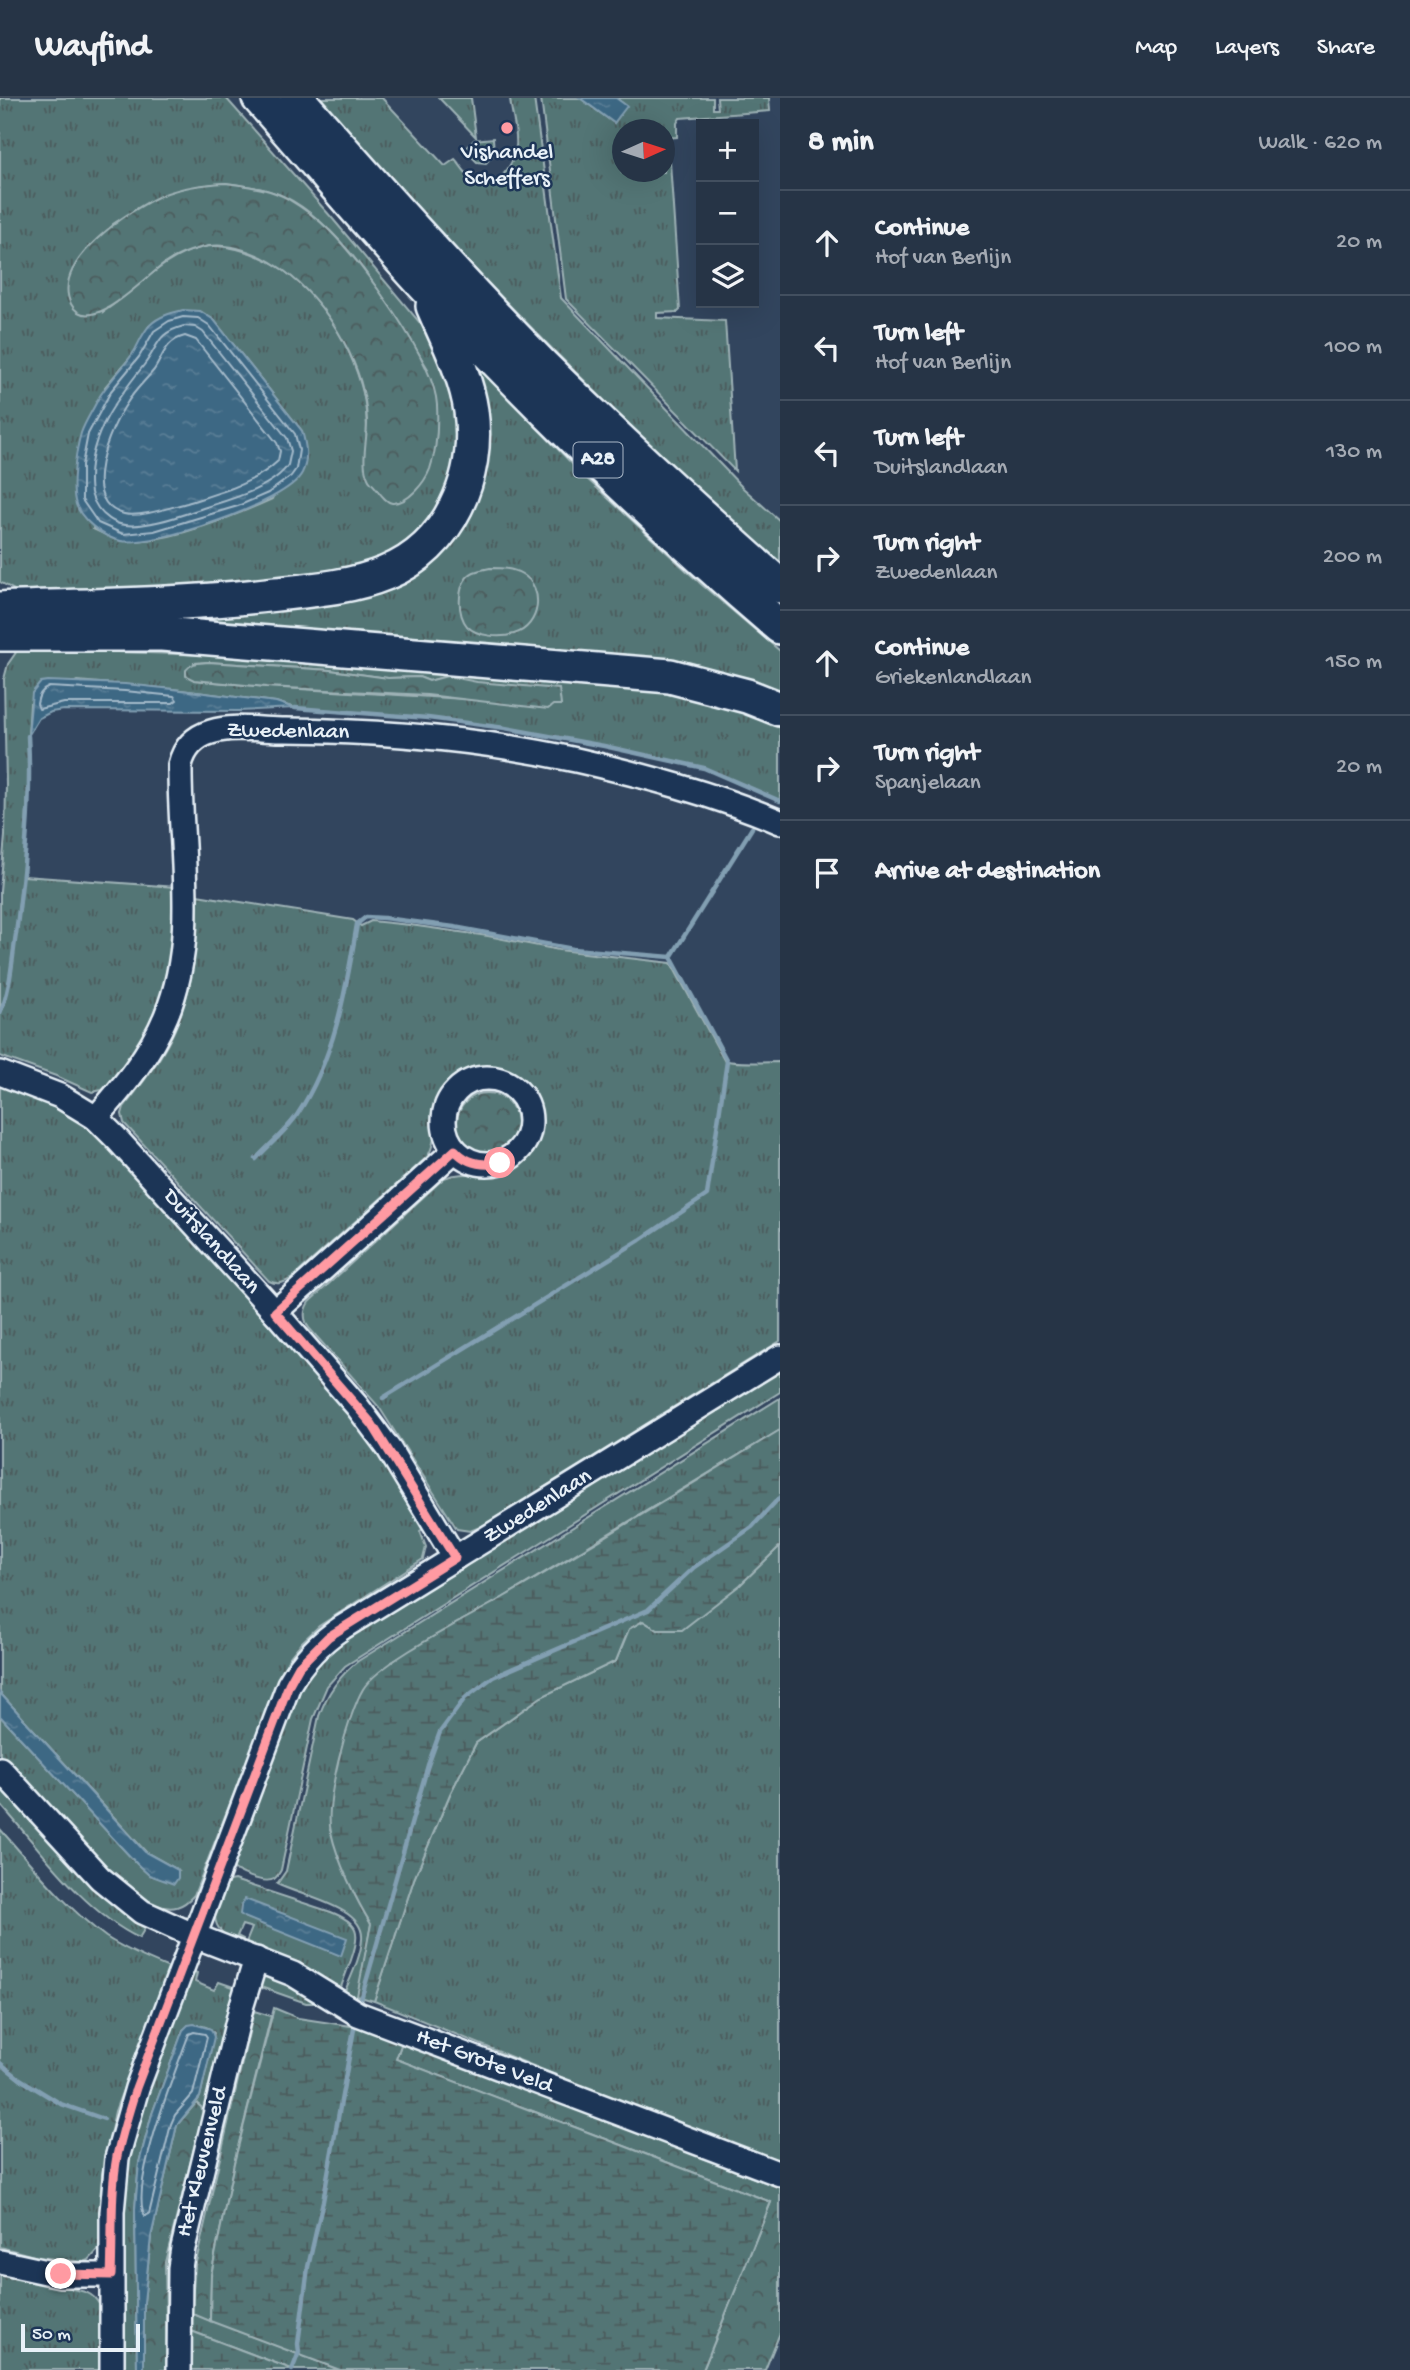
<!DOCTYPE html>
<html lang="en">
<head>
<meta charset="utf-8">
<style>
  body { margin:0; font-family:"Gochi Hand",sans-serif; background:#2e3c4d; color:#f1f3f6 }
  .controls { position:absolute; right:21px; top:21px; display:grid; overflow:hidden; border-radius:0px; box-shadow:0 7px 28px #0002 }
  .controls button { width:63px; height:63px; display:grid; place-items:center; padding:0; border:0; border-bottom:2px solid #424f5f; background:#263446; color:#f1f3f6; font:35px sans-serif }
  .compass { position:absolute; left:612px; top:21px; width:63px; height:63px; border-radius:50%; background:#263446; box-shadow:0 7px 28px #0002; rotate:87deg }
  .scale { position:absolute; left:21px; bottom:18px; width:119px; box-sizing:border-box; padding-left:7px; border:4px solid #e8f1f8; border-top:0; font-size:19px; line-height:24px; white-space:nowrap; color:#e8f1f8; -webkit-text-stroke:5px #1d3557; paint-order:stroke }
  .stop { position:absolute; width:21px; height:21px; margin:-16px; border:5px solid #ff9aa2; border-radius:50%; background:#fff }
  .stop.end { background:#ff9aa2; border-color:#fff; box-shadow:0 2px 7px #0008 }
  .list { margin:0; padding:0; list-style:none }
  h2 { display:flex; justify-content:space-between; align-items:center; height:91px; margin:0; padding:0 28px; font-size:30px }
  h2 small { font-size:23px; font-weight:400; color:#a4aab3 }
  .list li { display:grid; grid-template-columns:46px 1fr auto; gap:21px; align-items:center; box-sizing:border-box; height:105px; padding:0 28px; border-top:2px solid #424f5f }
  .list b { display:block; font-size:26px; white-space:nowrap }
  .list p { margin:0; font-size:23px; white-space:nowrap; color:#a4aab3 }
  .list em { font-size:23px; font-style:normal; color:#a4aab3 }
  .icon { flex:none; width:38px; height:38px; fill:none; stroke:currentColor; stroke-width:2; stroke-linecap:round; stroke-linejoin:round }
  .map { position:relative; flex:none; width:780px; height:2272px; overflow:hidden }
  header { display:flex; align-items:center; gap:42px; box-sizing:border-box; height:98px; padding:0 35px; background:#263446; border-bottom:2px solid #424f5f }
  header strong { font-size:33px }
  nav { display:flex; gap:38px; margin-inline-start:auto; font-size:24px }
  main { display:flex }
  aside { flex:1; background:#263446 }
  .map>svg:first-child { display:block }
</style>
</head>
<body>
<header>
<strong>Wayfind</strong>
<nav><a>Map</a><a>Layers</a><a>Share</a></nav>
</header>
<main>
<div class="map">
<svg width="780" height="2272" viewBox="0 0 780 2272">
  <defs>
    <pattern id="grass-tufts" width="24" height="20" patternUnits="userSpaceOnUse" patternTransform="scale(1.75)"><rect width="24" height="20" fill="#537474"/><path d="M3 7l-1-3M5 7V3M7 7l1-3M15 17l-1-3M17 17v-4M19 17l1-3" fill="none" stroke="#4c5c5d"/></pattern>
    <pattern id="forest-crowns" width="20" height="18" patternUnits="userSpaceOnUse" patternTransform="scale(1.75)"><rect width="20" height="18" fill="#537474"/><path d="M2 6a3 3 0 1 1 6 0M12 15a3 3 0 1 1 6 0" fill="none" stroke="#4c5c5d"/></pattern>
    <pattern id="wetland-marsh" width="20" height="14" patternUnits="userSpaceOnUse" patternTransform="scale(1.75)"><rect width="20" height="14" fill="#537474"/><path d="M1 5h8M5 5V1M11 12h8M15 12V8" fill="none" stroke="#4c5c5d"/></pattern>
    <pattern id="water-ripples" width="26" height="14" patternUnits="userSpaceOnUse" patternTransform="scale(1.75)"><rect width="26" height="14" fill="#3e6884"/><path d="M2 4q2-2 4 0t4 0M15 11q2-2 4 0t4 0" fill="none" stroke="#5a7e96"/></pattern>
  </defs>
  <rect width="100%" height="100%" fill="#32455e"/>
  <filter id="ink" filterUnits="userSpaceOnUse"><feTurbulence type="fractalNoise" baseFrequency=".0143" numOctaves="2"/><feDisplacementMap in="SourceGraphic" scale="14" xChannelSelector="R" yChannelSelector="G"/><feConvolveMatrix kernelMatrix="1 2 1 2 8 2 1 2 1" color-interpolation-filters="sRGB"/></filter>
  <g filter="url(#ink)">
    <g fill="url(#grass-tufts)" stroke="#9eb2b6" stroke-width="2" fill-rule="evenodd">
      <path d="M0 0H226L332 120 426 232 451 279 462 351 431 426 389 458 359 470 276 481 191 489 18 494 0 484ZM226 85C246 88 265 90 283 98 344 127 394 215 428 271L365 367C367 340 369 314 361 287 344 228 300 166 237 151 225 149 212 146 200 150 160 160 136 193 103 214L113 126C147 102 183 87 226 85ZM200 213 214 222 302 333 272 401C232 419 168 445 124 443 114 443 103 435 93 431L105 289 134 255 149 228Z"/>
      <path d="M321 0H382L445 68 455 61C461 67 463 74 472 80 495 97 514 68 516 49 518 34 511 15 510 0H534L561 200 743 390 780 423V467C617 321 463 167 321 0Z"/>
      <polygon points="439,0 471,0 476,39"/>
      <polygon points="541,0 580,0 614,25 626,8 616,0 713,0 713,11 718,11 717,0 769,0 770,13 680,20 677,25 677,39 665,40 664,32 622,32 622,74 664,74 665,65 670,64 680,212 678,214 657,215 657,220 725,223 735,373 566,201"/>
      <polygon points="493,40 494,56 486,65 477,64 465,52 474,42"/>
      <polygon points="471,262 584,378 701,486 780,553 780,602 263,534 166,519 440,445"/>
      <path d="M24 551 239 558 667 594 780 622V703L704 670 604 648 505 630 428 620 295 610 276 604 173 591 77 583 30 606 28 638 29 666 24 778 176 789 174 859 151 930 114 987 112 984 102 992 92 994 56 978 0 958V793L5 738 6 687 4 581 8 566 17 553ZM208 564 330 572 388 580 419 579 429 583 447 578 561 607 267 589 194 582V565Z"/>
      <path d="M197 797 353 822 361 828 371 823 410 827 488 838 559 852 671 865 724 962C733 966 767 964 780 964V1243L480 1429 470 1433 457 1431 379 1309 309 1230C303 1221 303 1213 309 1204L444 1080C470 1070 493 1084 517 1068 565 1035 529 957 473 972 463 975 452 980 445 988 427 1009 442 1037 427 1059L291 1181C283 1185 277 1187 269 1183L124 1025 122 1016 124 1009C137 992 151 975 162 956 192 907 198 853 197 797Z"/>
      <path d="M0 985 63 1011 95 1032 354 1321 383 1362 425 1430 420 1433 426 1449 423 1461 319 1528 301 1545 289 1560 273 1596 194 1797C183 1809 173 1813 157 1807L154 1812 100 1769 0 1658V1618L137 1766 149 1777 178 1772 146 1754 0 1595Z"/>
      <path d="M780 1267V1294L345 1568 327 1588 313 1621 281 1772C280 1774 276 1780 274 1781 264 1787 236 1774 229 1767L297 1589 320 1557Z"/>
      <path d="M780 1300V1332L504 1499 392 1564 330 1732 355 1797 371 1826 358 1898 363 1900 360 1912 341 1903C348 1884 361 1861 362 1841 365 1809 300 1798 277 1786L286 1773 319 1618C327 1595 339 1578 358 1563Z"/>
      <polygon points="780,1448 780,2068 374,1903 414,1781 450,1696 476,1645 541,1599 616,1563 628,1531 643,1523 658,1532 740,1487"/>
      <path d="M0 1685 147 1827 139 1840C83 1813 41 1752 0 1706Z"/>
      <path d="M0 1731C33 1768 66 1810 106 1839 126 1852 147 1861 169 1870L115 2013 102 2076 99 2151 89 2162 84 2164 38 2159 0 2149Z"/>
      <path d="M234 1782 331 1814C359 1825 361 1834 351 1862 346 1874 342 1887 337 1900L245 1847 252 1830 242 1827 237 1838 243 1841 241 1846C205 1830 214 1815 224 1784Z"/>
      <path d="M191 1873 197 1875 195 1884 214 1892 219 1884 239 1891 172 2272H167L165 2164 199 2035 201 2009 196 2005 200 1999 214 1935C207 1926 191 1924 183 1932L152 2016 139 2065 135 2111 137 2272H121V2112L131 2036Z"/>
      <polygon points="269,1876 319,1902 319,1905 306,1905 252,1886 256,1881"/>
      <path d="M0 2175 50 2185 71 2186 72 2191C84 2193 93 2195 99 2206L100 2272H0Z"/>
      <polygon points="191,2215 340,2272 294,2272 191,2233"/>
    </g>
    <g fill="url(#forest-crowns)" stroke="#9eb2b6" stroke-width="2">
      <path d="M226 85C247 88 269 90 288 101 303 110 318 121 330 133 362 165 435 263 437 307 438 328 437 351 430 371 425 384 408 406 392 405 385 404 380 395 375 389 373 386 369 384 368 380 360 364 368 339 367 322 365 269 331 212 292 179 269 159 231 141 200 150 189 153 176 158 167 164 148 175 90 242 71 206 50 164 131 111 162 97 182 89 204 86 226 85Z"/>
      <path d="M490 470C501 470 512 470 522 476 546 490 540 529 514 536 501 540 477 539 467 528 456 514 457 482 474 474 479 472 485 471 490 470Z"/>
      <path d="M208 564 330 572 388 580 419 579 429 583 447 578 477 584 559 591 561 607H553L548 611 427 597 267 589 194 582 186 578V572C192 564 199 565 208 564Z"/>
      <circle cx="487" cy="1025" r="30"/>
      <polygon points="254,1913 271,1918 234,2065 211,2177 210,2223 191,2215 195,2168"/>
      <polygon points="402,1944 780,2090 780,2235 765,2272 703,2272 771,2104 396,1961"/>
      <polygon points="196,2005 201,2009 203,2015 165,2164 167,2272 144,2272 144,2204 151,2139 177,2027"/>
    </g>
    <g fill="url(#wetland-marsh)" stroke="#9eb2b6" stroke-width="2">
      <path d="M780 1332V1448L740 1487 682 1532H658L643 1523 629 1531 616 1563 541 1599 476 1645 450 1696 414 1781 374 1903 357 1898 371 1826C356 1802 337 1762 331 1734 324 1706 348 1616 363 1591 381 1562 472 1518 504 1499 597 1445 688 1388 780 1332Z"/>
      <polygon points="274,1910 298,1920 357,1929 402,1944 396,1961 771,2104 703,2272 340,2272 210,2223 211,2177 234,2065"/>
      <polygon points="191,2233 294,2272 190,2272"/>
    </g>
    <g fill="url(#water-ripples)" stroke="#829fb2" stroke-width="2">
      <polygon points="580,0 616,0 627,8 614,25"/>
      <path d="M183 212 200 213 214 222 302 333C306 347 309 361 302 375 287 405 154 449 121 443 104 440 79 421 75 403 71 386 76 352 81 335 85 323 93 312 98 301 108 284 123 271 133 255 139 246 142 235 150 227 159 218 171 215 183 212Z"/>
      <polygon points="48,583 125,586 173,591 276,604 294,610 239,613 64,612 51,614 39,620 28,638 32,595 41,584"/>
      <polygon points="0,1595 145,1754 178,1772 178,1780 174,1786 149,1777 137,1766 0,1618"/>
      <polygon points="245,1801 347,1840 341,1858 244,1819 240,1816 241,1808"/>
      <polygon points="194,1926 211,1931 214,1939 200,1999 177,2027 151,2139 144,2204 144,2272 137,2272 135,2111 139,2065 152,2016 183,1932 188,1927"/>
    </g>
    <g fill="none" stroke-linecap="round" stroke-linejoin="round">
      <g stroke="#a4baca" stroke-width="2">
        <polygon points="183,219 198,220 209,227 295,336 299,352 296,371 291,378 268,395 238,408 154,433 123,436 98,425 82,402 82,367 88,336 111,293 139,259 154,233 169,223"/>
        <path d="M184 228 195 229 203 234 287 340 291 353 288 367C273 390 228 402 203 410 182 417 147 430 125 427 114 426 104 418 98 410 91 400 90 393 90 381 90 335 117 301 144 267 159 248 156 235 184 228Z"/>
        <path d="M185 238 196 242 277 345 280 353 278 363C254 386 218 395 187 405 171 409 140 420 124 416 77 404 110 330 127 305 134 293 145 283 154 272 164 257 165 243 185 238Z"/>
        <path d="M49 589 125 593 174 598 177 602 173 605H64L39 611 37 606C38 598 41 592 49 589Z"/>
        <path d="M194 1934 205 1936 207 1939 193 1996 175 2017 171 2026 149 2116 145 2118C128 2090 177 1969 189 1936Z"/>
      </g>
      <g stroke="#829fb2" stroke-width="4.5">
        <polyline points="295,610 428,620 505,630 604,648 704,670 780,703"/>
        <path d="M0 915C11 891 12 861 16 836 24 771 32 704 28 638"/>
        <path d="M256 1061C269 1047 286 1033 297 1017 335 960 346 892 357 826L366 819 384 820 454 829 573 851 671 859"/>
        <polyline points="383,1300 640,1142 707,1097 727,963 671,859 752,730"/>
        <polyline points="360,1905 428,1667 440,1634 465,1600 493,1579 648,1512 693,1470 752,1429 780,1399"/>
        <polyline points="0,1965 20,1981 61,2006 104,2021"/>
        <polyline points="292,2272 299,2254 298,2246 308,2169 323,2103 354,1931"/>
      </g>
      <defs>
        <g id="minor">
          <polyline points="0,975 60,998 96,1020 116,1040 275,1214 357,1308 389,1351 455,1460"/>
          <circle cx="487" cy="1023" r="43"/>
          <path d="M96 1020C123 989 150 957 166 918 199 839 179 750 180 667 184 651 194 639 211 634 233 627 262 632 285 632 382 633 481 641 576 662 646 678 714 696 780 724"/>
          <polyline points="275,1214 455,1052"/>
          <polyline points="0,1671 100,1780 142,1814 195,1838 293,1876 358,1916 780,2076"/>
          <polyline points="0,2164 60,2177 111,2177"/>
          <path d="M112 2272V2114L117 2060 137 1990 289 1586C303 1562 320 1544 343 1529L780 1259"/>
          <polyline points="179,2272 180,2170 183,2150 241,1910 256,1861"/>
        </g>
        <g id="highway">
          <path d="M259 0C314 62 368 126 424 187 536 308 655 422 780 529"/>
          <path d="M297 0C377 91 457 181 542 267 619 343 699 416 780 488"/>
          <path d="M0 511C92 507 185 507 276 496 313 492 352 489 386 475 450 449 480 378 471 313 466 277 447 241 433 208"/>
          <polyline points="0,536 162,536 670,578 747,598 780,611"/>
        </g>
      </defs>
      <use href="#minor" stroke="#e8f1f8" stroke-width="28"/>
      <use href="#highway" stroke="#e8f1f8" stroke-width="38"/>
      <use href="#minor" stroke="#1d3557" stroke-width="23"/>
      <use href="#highway" stroke="#1d3557" stroke-width="33"/>
    </g>
  </g>
  <g fill="none" stroke-linecap="round" stroke-linejoin="round" filter="url(#ink)">
    <path stroke="#ff9aa2" stroke-width="9" d="M61 2176 111 2177C113 2138 110 2097 117 2058 122 2035 129 2013 136 1990L289 1586 299 1568 328 1539 455 1460 372 1326 275 1214 455 1052C467 1066 483 1068 500 1065"/>
  </g>
  <circle fill="#ff9aa2" stroke="#1d3557" stroke-width="2.5" cx="507" cy="30" r="7"/>
  <g text-anchor="middle" dominant-baseline="central" stroke-width="5" stroke-linejoin="round" paint-order="stroke">
    <rect fill="#1d3557" stroke="#abb9c8" stroke-width="2" x="573.5" y="344.5" width="49" height="35" rx="5"/>
    <g font-size="21" font-weight="bold" fill="#e8f1f8">
      <text x="598" y="362">A28</text>
    </g>
    <g font-size="23" fill="#e8f1f8" stroke="#1d3557">
      <text x="507" y="55">Vishandel<tspan x="507" dy="26">Scheffers</tspan></text>
    </g>
    <g font-size="23" fill="#e8f1f8" stroke="#1d3557">
      <text transform="translate(288 634) rotate(1)">Zwedenlaan</text>
      <text transform="translate(211 1144) rotate(48)">Duitslandlaan</text>
      <text transform="translate(538 1409) rotate(-32)">Zwedenlaan</text>
      <text transform="translate(484 1964) rotate(21)">Het Grote Veld</text>
      <text transform="translate(203 2064) rotate(-76)">Het Kleuvenveld</text>
    </g>
  </g>
</svg>
<div class="controls">
<button>+</button>
<button>−</button>
<button><svg class="icon" aria-label="layers" viewBox="0 0 24 24"><path d="M12 4l9 5-9 5-9-5zM3 14l9 5 9-5"/></svg></button>
</div>
<svg class="compass" viewBox="-18 -18 36 36"><path d="M0-13l5 13h-10z" fill="#e53935"/><path d="M0 13l5-13h-10z" fill="#a4aab3"/></svg>
<div class="scale">50 m</div>
<div class="stop" style="left:500px;top:1065px"></div>
<div class="stop end" style="left:61px;top:2176px"></div>
</div>
<aside>
<h2>8 min<small>Walk · 620 m</small></h2>
<ul class="list">
<li><svg class="icon" aria-label="ahead" viewBox="0 0 24 24"><path d="M12 20V5M6 11l6-6 6 6"/></svg><div><b>Continue</b><p>Hof van Berlijn</p></div><em>20 m</em></li>
<li><svg class="icon" aria-label="left" viewBox="0 0 24 24"><path d="M17 20v-9H6M10 6l-5 5 5 5"/></svg><div><b>Turn left</b><p>Hof van Berlijn</p></div><em>100 m</em></li>
<li><svg class="icon" aria-label="left" viewBox="0 0 24 24"><path d="M17 20v-9H6M10 6l-5 5 5 5"/></svg><div><b>Turn left</b><p>Duitslandlaan</p></div><em>130 m</em></li>
<li><svg class="icon" aria-label="right" viewBox="0 0 24 24"><path d="M7 20v-9h11M14 6l5 5-5 5"/></svg><div><b>Turn right</b><p>Zwedenlaan</p></div><em>200 m</em></li>
<li><svg class="icon" aria-label="ahead" viewBox="0 0 24 24"><path d="M12 20V5M6 11l6-6 6 6"/></svg><div><b>Continue</b><p>Griekenlandlaan</p></div><em>150 m</em></li>
<li><svg class="icon" aria-label="right" viewBox="0 0 24 24"><path d="M7 20v-9h11M14 6l5 5-5 5"/></svg><div><b>Turn right</b><p>Spanjelaan</p></div><em>20 m</em></li>
<li><svg class="icon" aria-label="arrive" viewBox="0 0 24 24"><path d="M6 21V4h12l-3 4 3 4H6"/></svg><div><b>Arrive at destination</b></div></li>
</ul>
</aside>
</main>
</body>
</html>
